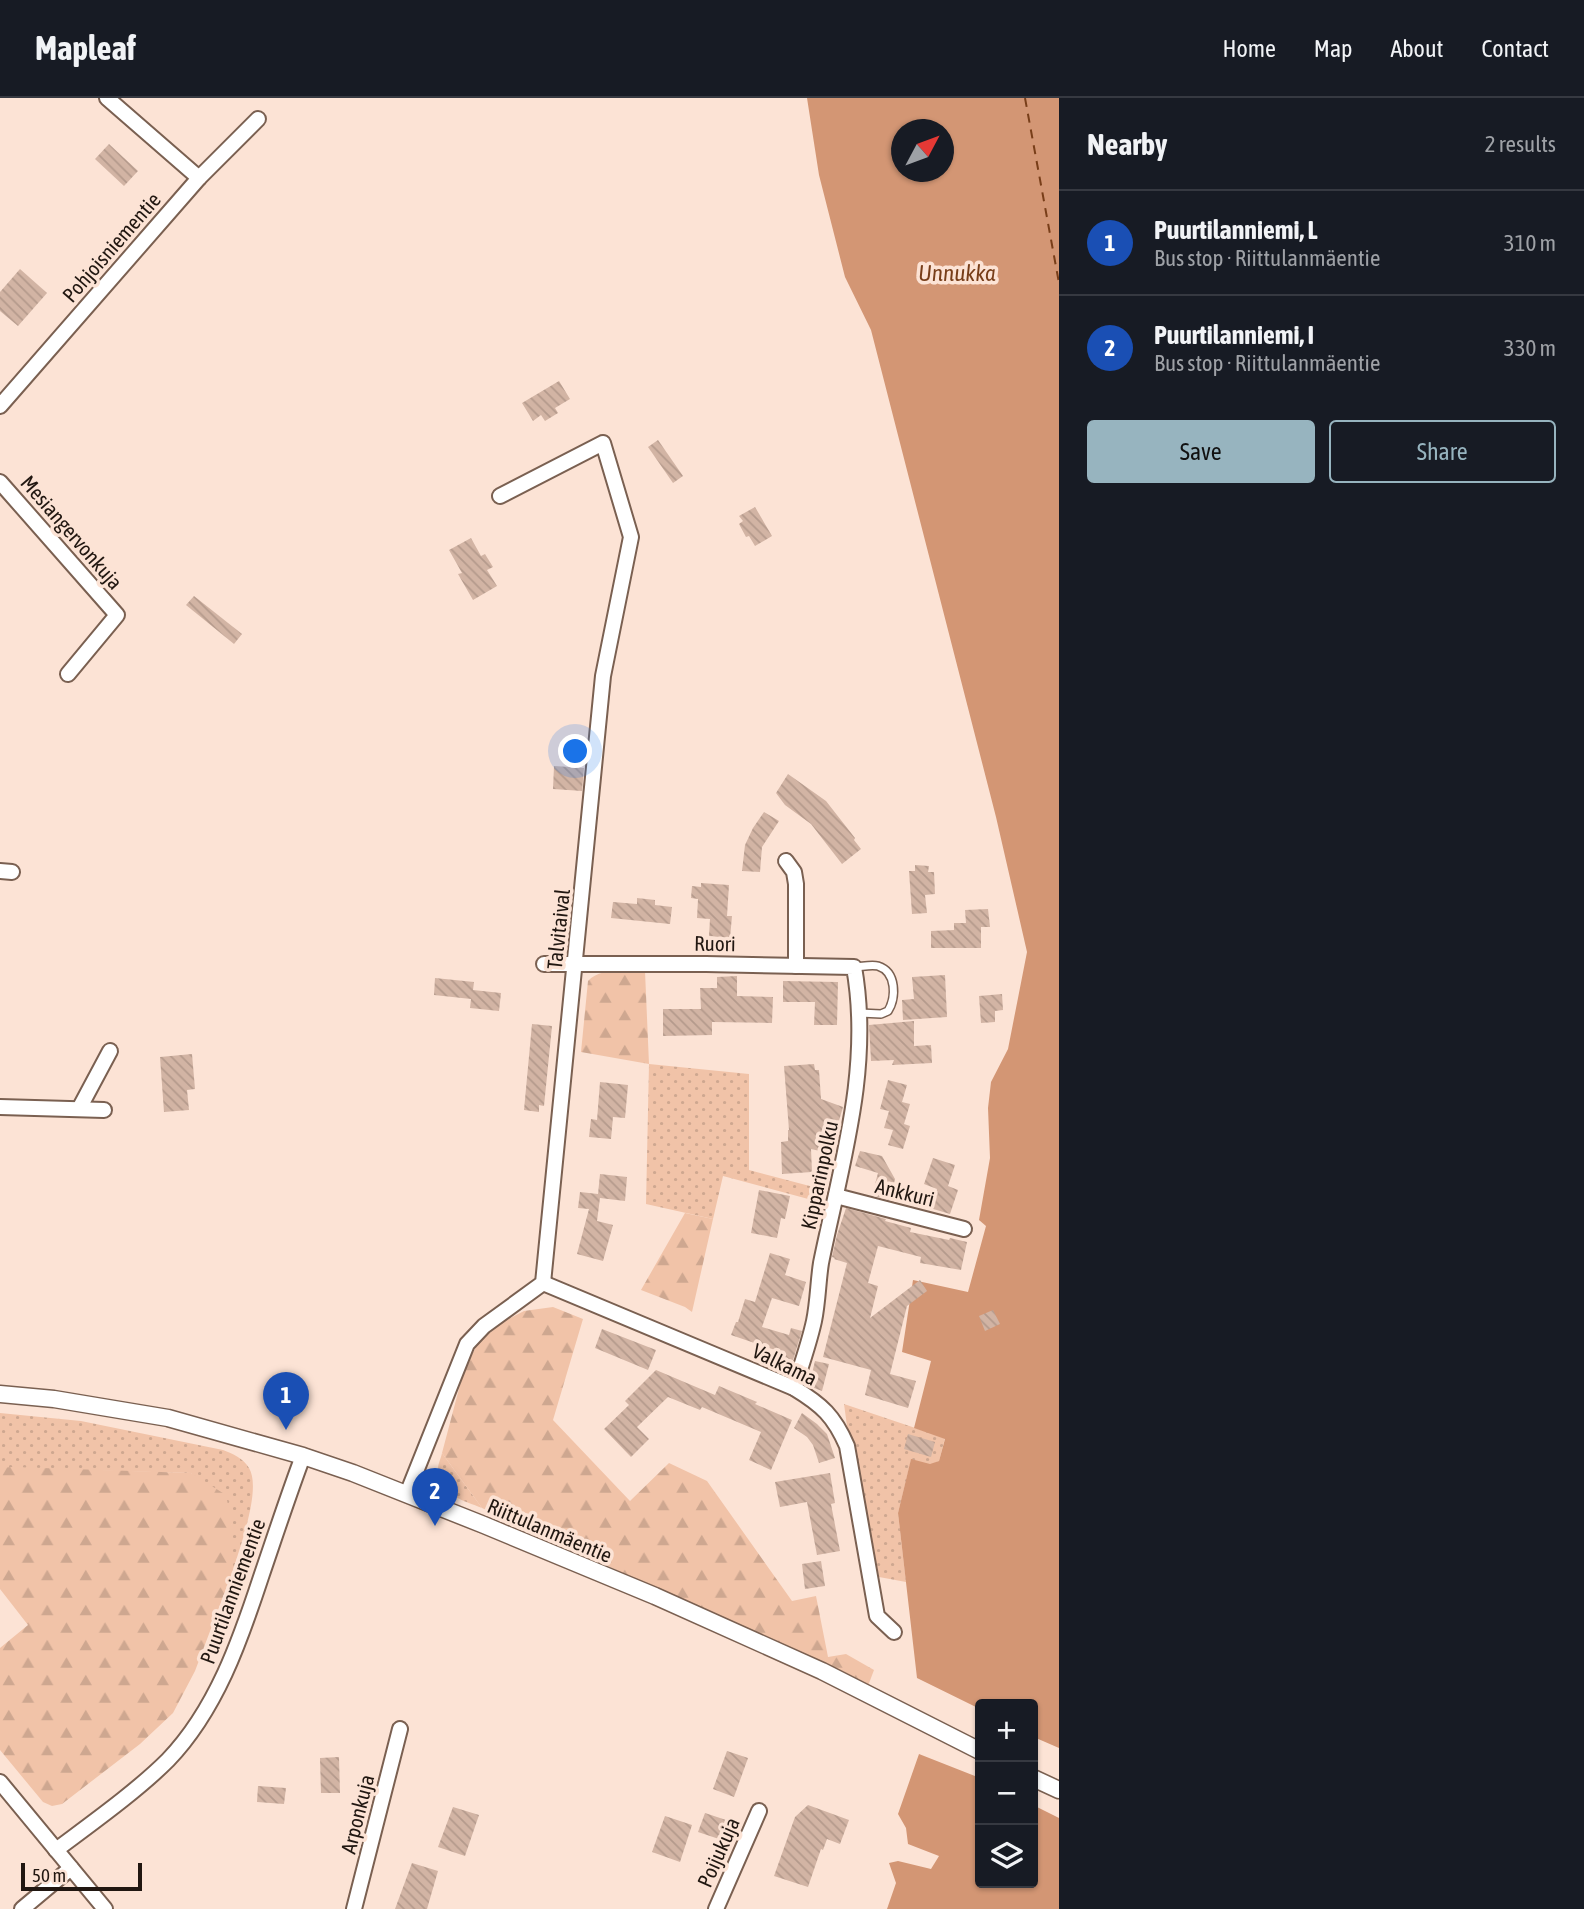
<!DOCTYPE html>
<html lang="en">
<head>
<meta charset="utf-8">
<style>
  body { margin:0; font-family:"Asap Condensed",sans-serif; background:#242831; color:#f1f3f6 }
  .controls { position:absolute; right:21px; bottom:21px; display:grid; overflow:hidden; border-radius:7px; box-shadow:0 2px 5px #0004 }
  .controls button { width:63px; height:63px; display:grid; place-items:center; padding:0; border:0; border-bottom:2px solid #363941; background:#171b24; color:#f1f3f6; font:35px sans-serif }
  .compass { position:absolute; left:891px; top:21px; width:63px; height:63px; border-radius:50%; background:#171b24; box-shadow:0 2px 5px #0004; rotate:49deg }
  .scale { position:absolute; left:21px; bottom:18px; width:121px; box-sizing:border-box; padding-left:7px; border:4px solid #211711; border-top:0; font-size:19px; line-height:24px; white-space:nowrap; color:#211711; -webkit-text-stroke:5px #fce3d5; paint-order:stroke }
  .you { position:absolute; left:576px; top:654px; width:24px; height:24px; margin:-18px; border:5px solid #fff; border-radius:50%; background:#1a73e8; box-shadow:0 0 0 10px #1a73e833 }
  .badge { display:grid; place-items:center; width:46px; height:46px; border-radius:50%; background:#97b4bf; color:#fff; font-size:23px; font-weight:700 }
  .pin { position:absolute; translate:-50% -58px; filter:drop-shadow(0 2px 4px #0008) }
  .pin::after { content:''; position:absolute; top:37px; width:24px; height:21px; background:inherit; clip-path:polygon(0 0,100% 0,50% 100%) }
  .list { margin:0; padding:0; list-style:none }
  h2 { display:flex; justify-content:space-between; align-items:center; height:91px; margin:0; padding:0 28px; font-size:30px }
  h2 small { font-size:23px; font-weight:400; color:#9ea1a6 }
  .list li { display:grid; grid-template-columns:46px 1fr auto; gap:21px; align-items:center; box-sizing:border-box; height:105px; padding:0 28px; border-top:2px solid #363941 }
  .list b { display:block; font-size:26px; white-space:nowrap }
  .list p { margin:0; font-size:23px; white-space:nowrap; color:#9ea1a6 }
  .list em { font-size:23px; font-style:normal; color:#9ea1a6 }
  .actions { display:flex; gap:14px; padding:21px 28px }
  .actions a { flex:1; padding:16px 0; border:2px solid #97b4bf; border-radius:7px; text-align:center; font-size:24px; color:#97b4bf }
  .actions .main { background:#97b4bf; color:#111 }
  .icon { flex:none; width:38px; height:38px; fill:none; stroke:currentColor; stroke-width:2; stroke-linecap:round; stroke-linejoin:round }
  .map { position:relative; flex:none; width:1059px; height:1811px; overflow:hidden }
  header { display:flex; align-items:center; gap:42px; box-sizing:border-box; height:98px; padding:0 35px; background:#171b24; border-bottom:2px solid #363941 }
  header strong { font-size:33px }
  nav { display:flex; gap:38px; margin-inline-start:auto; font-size:24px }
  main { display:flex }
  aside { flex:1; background:#171b24 }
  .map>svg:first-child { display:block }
</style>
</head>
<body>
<header>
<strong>Mapleaf</strong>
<nav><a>Home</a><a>Map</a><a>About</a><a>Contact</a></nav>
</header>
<main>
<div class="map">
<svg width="1059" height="1811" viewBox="0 0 1059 1811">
  <defs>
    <pattern id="grass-dots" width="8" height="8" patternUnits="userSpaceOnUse" patternTransform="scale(1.75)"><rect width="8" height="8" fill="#f1c3a8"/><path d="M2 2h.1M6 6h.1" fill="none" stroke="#cea790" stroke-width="1.8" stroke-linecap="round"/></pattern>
    <pattern id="forest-firs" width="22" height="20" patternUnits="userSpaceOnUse" patternTransform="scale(1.75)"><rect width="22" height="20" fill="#f1c3a8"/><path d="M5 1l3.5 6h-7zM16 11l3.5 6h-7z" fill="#cea790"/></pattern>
    <pattern id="building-back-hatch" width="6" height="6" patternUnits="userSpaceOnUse" patternTransform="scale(1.75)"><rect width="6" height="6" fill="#d2b4a4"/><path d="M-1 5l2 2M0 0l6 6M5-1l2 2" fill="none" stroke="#b49a8c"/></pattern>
  </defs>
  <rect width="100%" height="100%" fill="#fce3d5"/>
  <g fill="url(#grass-dots)">
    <polygon points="649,966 749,976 749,1072 825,1092 823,1105 723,1078 713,1121 646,1106"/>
    <polygon points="844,1306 945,1340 939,1363 930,1367 911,1362 898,1415 906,1484 879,1479 855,1353 847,1328"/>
    <path d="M0 1315 81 1323 223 1352C233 1356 243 1360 249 1370 262 1391 239 1452 232 1475V1427L191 1375 0 1370Z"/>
    <path d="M442 1355 482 1410C465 1403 436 1396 438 1371 438 1366 441 1360 442 1355Z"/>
  </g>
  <g fill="url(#forest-firs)">
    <path d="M645 873 649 966 581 954 588 883C600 869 628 873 645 873Z"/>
    <polygon points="685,1115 713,1121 692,1214 685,1209 641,1192"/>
    <polygon points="553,1209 583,1221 553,1322 630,1403 669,1365 707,1383 792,1503 816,1498 828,1559 846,1556 874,1572 868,1588 482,1410 442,1355 465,1268 479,1244 501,1225 524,1213"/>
    <polygon points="12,1369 191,1375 226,1397 232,1427 232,1475 195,1573 173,1615 140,1646 62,1706 52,1708 43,1704 0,1652 0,1550 28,1527 0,1491 0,1370"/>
  </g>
  <g fill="#d39674" fill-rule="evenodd">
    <path d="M807 0H1059V1650L1036 1640 1033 1645V1606H980V1611L917 1580 898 1415 911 1361 930 1366 939 1363 945 1341 914 1330 931 1263 902 1254 913 1182 968 1194 986 1128 979 1122 990 1060 988 1010 991 984 1008 951 1027 854 996 719 871 232 845 179 819 77ZM902 32H944V74H902Z"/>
    <polygon points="919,1656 980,1680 980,1785 1033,1785 1033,1707 1059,1720 1059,1811 887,1811 896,1785 889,1765 898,1763 931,1771 939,1758 908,1746 906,1730 898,1716"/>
  </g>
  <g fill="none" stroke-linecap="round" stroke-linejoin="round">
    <polyline stroke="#783e19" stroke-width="2" stroke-dasharray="9 7" stroke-linecap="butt" points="1025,0 1059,185"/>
  </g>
  <g fill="url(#building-back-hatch)">
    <polygon points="109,46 138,73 124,88 95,61"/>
    <polygon points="20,171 47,195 18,228 0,213 0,194"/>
    <polygon points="559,283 570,301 555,310 558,315 545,323 541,317 533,323 522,305"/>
    <polygon points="658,342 683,378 673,385 648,349"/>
    <polygon points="755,409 772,438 755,448 749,438 746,439 739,426 743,423 739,418"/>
    <polygon points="471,440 481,458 485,456 493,469 487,472 497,488 473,502 458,476 462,475 449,452"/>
    <polygon points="194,498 242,536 234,546 186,507"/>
    <polygon points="554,668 584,670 582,693 553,691"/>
    <polygon points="788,676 826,703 855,740 854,742 861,751 842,766 811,726 785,707 776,695"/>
    <polygon points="764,714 779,723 762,749 760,774 742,773 745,747 753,730"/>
    <polygon points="915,767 929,768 928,774 934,774 935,796 925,797 927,815 912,816 909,773 915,773"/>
    <polygon points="701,785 729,787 727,818 732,818 730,840 709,838 710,821 697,820 698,801 691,800 692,788 701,789"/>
    <polygon points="637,800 655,802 655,807 672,809 670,826 611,820 613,804 637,806"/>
    <polygon points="988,811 990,829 981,829 981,850 931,850 931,833 954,832 954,825 966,825 965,812"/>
    <polygon points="945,877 947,919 903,922 902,902 914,901 912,879"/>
    <polygon points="737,878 737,898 773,899 772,925 712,924 712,937 663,938 663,911 701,911 700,890 717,890 717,879"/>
    <polygon points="435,880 474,884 473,892 501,895 499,913 470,910 471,901 434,897"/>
    <polygon points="783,883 838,884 837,927 814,927 815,904 783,904"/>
    <polygon points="1002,896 1003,912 995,913 995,924 981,925 979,898"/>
    <polygon points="914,923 914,948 931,947 932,965 892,967 894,962 871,963 869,927"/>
    <polygon points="532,926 552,928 544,1008 539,1007 539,1014 524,1012"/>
    <polygon points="192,956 195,991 187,992 189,1012 164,1014 160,959"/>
    <polygon points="814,966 815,972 819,972 821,1001 843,1009 836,1033 838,1033 833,1056 811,1051 812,1074 782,1076 781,1044 788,1043 788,1032 789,1032 784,968"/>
    <polygon points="888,982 907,987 902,1004 910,1006 904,1026 910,1028 903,1051 888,1047 893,1032 884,1030 889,1013 880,1011"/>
    <polygon points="600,984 628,987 625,1020 613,1019 611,1041 589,1039 591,1021 597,1022"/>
    <polygon points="860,1053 882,1058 895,1081 890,1102 872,1097 878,1075 855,1068"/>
    <polygon points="933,1060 955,1067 948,1088 958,1092 950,1116 930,1110 937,1091 924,1086"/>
    <polygon points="600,1076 627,1079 625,1103 600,1100 597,1123 613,1127 603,1163 577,1156 589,1111 578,1110 580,1094 598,1096"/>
    <polygon points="759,1092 790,1098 785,1121 781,1120 777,1140 751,1135"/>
    <polygon points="846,1110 886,1121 885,1123 911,1130 910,1134 949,1142 950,1140 967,1144 961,1172 920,1165 921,1159 878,1148 868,1185 878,1188 870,1220 920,1182 927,1193 907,1208 890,1276 916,1283 908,1310 865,1297 871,1272 823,1259 847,1165 834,1161 835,1160 832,1159 837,1137"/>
    <polygon points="770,1155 790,1161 785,1177 806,1184 799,1208 772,1200 762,1229 789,1237 791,1230 802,1233 793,1262 777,1258 778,1253 731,1237 736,1224 738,1224 745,1201 755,1204"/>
    <polygon points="993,1212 1000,1226 985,1233 979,1218"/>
    <polygon points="602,1231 656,1252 648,1272 595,1250"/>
    <polygon points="815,1263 829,1266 822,1293 809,1288"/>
    <polygon points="656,1272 715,1297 719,1288 757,1304 755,1306 792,1322 771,1372 749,1362 761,1334 702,1309 700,1312 668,1299 637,1329 649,1341 631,1359 604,1331 629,1307 625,1303"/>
    <polygon points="802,1315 817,1326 827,1336 835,1360 819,1365 813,1347 807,1339 794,1330"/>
    <polygon points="908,1336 935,1344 931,1359 904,1351"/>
    <polygon points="830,1375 835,1405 831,1406 840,1453 817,1457 807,1404 780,1409 775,1384"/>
    <polygon points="821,1463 825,1488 805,1491 802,1466"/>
    <polygon points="727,1653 748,1660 734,1699 713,1691"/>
    <polygon points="339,1659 340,1695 321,1695 320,1660"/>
    <polygon points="258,1688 286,1690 284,1706 257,1704"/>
    <polygon points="808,1707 849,1722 840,1746 827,1741 823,1752 821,1751 808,1789 774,1778 795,1719"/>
    <polygon points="453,1709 479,1717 465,1758 438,1749"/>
    <polygon points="705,1715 726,1722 719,1741 698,1734"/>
    <polygon points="665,1718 692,1727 680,1764 652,1754"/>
    <polygon points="412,1765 438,1773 427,1811 395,1811"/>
  </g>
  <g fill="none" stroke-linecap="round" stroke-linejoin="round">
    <defs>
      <path id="service" d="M854 869C861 869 871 866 878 868 897 874 896 900 888 913L881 916 860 915"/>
      <g id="minor">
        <polyline points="107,0 199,80"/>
        <polyline points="0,308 199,80 258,21"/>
        <polyline points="0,384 117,517 68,576"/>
        <polyline points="786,763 794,774 796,786 796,868"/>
        <polyline points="0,773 12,774"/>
        <path d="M544 866H706L854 869C872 970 841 1067 821 1165 818 1184 818 1204 814 1223 809 1246 801 1268 794 1290"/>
        <polyline points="0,1009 104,1012"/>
        <polyline points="79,1011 110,953"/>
        <polyline points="836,1098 964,1131"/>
        <path d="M543 1185 794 1290C822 1307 834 1318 847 1348L877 1518 894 1534"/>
        <polyline points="407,1396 467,1246 484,1228 543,1185 603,578 631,439 603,345 500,398"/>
        <polyline points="0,1684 105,1811"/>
        <path d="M56 1752C92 1725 137 1693 168 1662 216 1612 240 1543 261 1479 275 1438 288 1398 303 1358"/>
        <polyline points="22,1811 71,1770"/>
        <polyline points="354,1811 400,1631"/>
        <polyline points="716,1811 759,1713"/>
      </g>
      <g id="tertiary">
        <polyline points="0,1296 54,1301 168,1320 303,1358 353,1375 484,1427 655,1498 822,1573 980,1653"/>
        <polyline points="1033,1680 1059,1692"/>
      </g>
    </defs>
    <use href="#service" stroke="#7a6051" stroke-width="10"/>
    <use href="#minor" stroke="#7a6051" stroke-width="18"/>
    <use href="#tertiary" stroke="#7a6051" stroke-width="19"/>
    <use href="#service" stroke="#fff" stroke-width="7"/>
    <use href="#minor" stroke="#fff" stroke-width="14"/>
    <use href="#tertiary" stroke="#fff" stroke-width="16"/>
  </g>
  <g text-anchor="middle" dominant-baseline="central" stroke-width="7" stroke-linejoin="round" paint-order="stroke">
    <g font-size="21" fill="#211711" stroke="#fce3d5">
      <text transform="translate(111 149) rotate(-49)">Pohjoisniementie</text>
      <text transform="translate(72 434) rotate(49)">Mesiangervonkuja</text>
      <text transform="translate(558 831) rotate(-84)">Talvitaival</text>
      <text transform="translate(715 845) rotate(1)">Ruori</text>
      <text transform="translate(819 1077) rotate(-78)">Kipparinpolku</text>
      <text transform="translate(905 1094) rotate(14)">Ankkuri</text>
      <text transform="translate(785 1266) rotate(26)">Valkama</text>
      <text transform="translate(550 1432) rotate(23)">Riittulanmäentie</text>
      <text transform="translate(232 1493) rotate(-70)">Puurtilanniementie</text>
      <text transform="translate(357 1716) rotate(-76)">Arponkuja</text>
      <text transform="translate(718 1754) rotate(-66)">Poijukuja</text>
    </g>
    <g font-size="23" font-style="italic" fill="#783e19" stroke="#fce3d5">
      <text x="957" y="175">Unnukka</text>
    </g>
  </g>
</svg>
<div class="controls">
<button>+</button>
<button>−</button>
<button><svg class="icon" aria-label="layers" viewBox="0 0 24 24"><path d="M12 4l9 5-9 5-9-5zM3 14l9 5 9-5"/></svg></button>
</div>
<svg class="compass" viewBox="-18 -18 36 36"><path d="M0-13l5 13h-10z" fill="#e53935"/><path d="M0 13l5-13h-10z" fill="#9ea1a6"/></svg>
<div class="scale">50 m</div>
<div class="you"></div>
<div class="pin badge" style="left:286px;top:1332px;background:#1a4fb4">1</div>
<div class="pin badge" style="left:435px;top:1428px;background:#1a4fb4">2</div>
</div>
<aside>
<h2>Nearby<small>2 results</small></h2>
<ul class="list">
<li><span class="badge" style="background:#1a4fb4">1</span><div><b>Puurtilanniemi, L</b><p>Bus stop · Riittulanmäentie</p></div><em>310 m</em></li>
<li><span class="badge" style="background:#1a4fb4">2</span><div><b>Puurtilanniemi, I</b><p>Bus stop · Riittulanmäentie</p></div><em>330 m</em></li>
</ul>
<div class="actions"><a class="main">Save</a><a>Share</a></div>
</aside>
</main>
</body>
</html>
